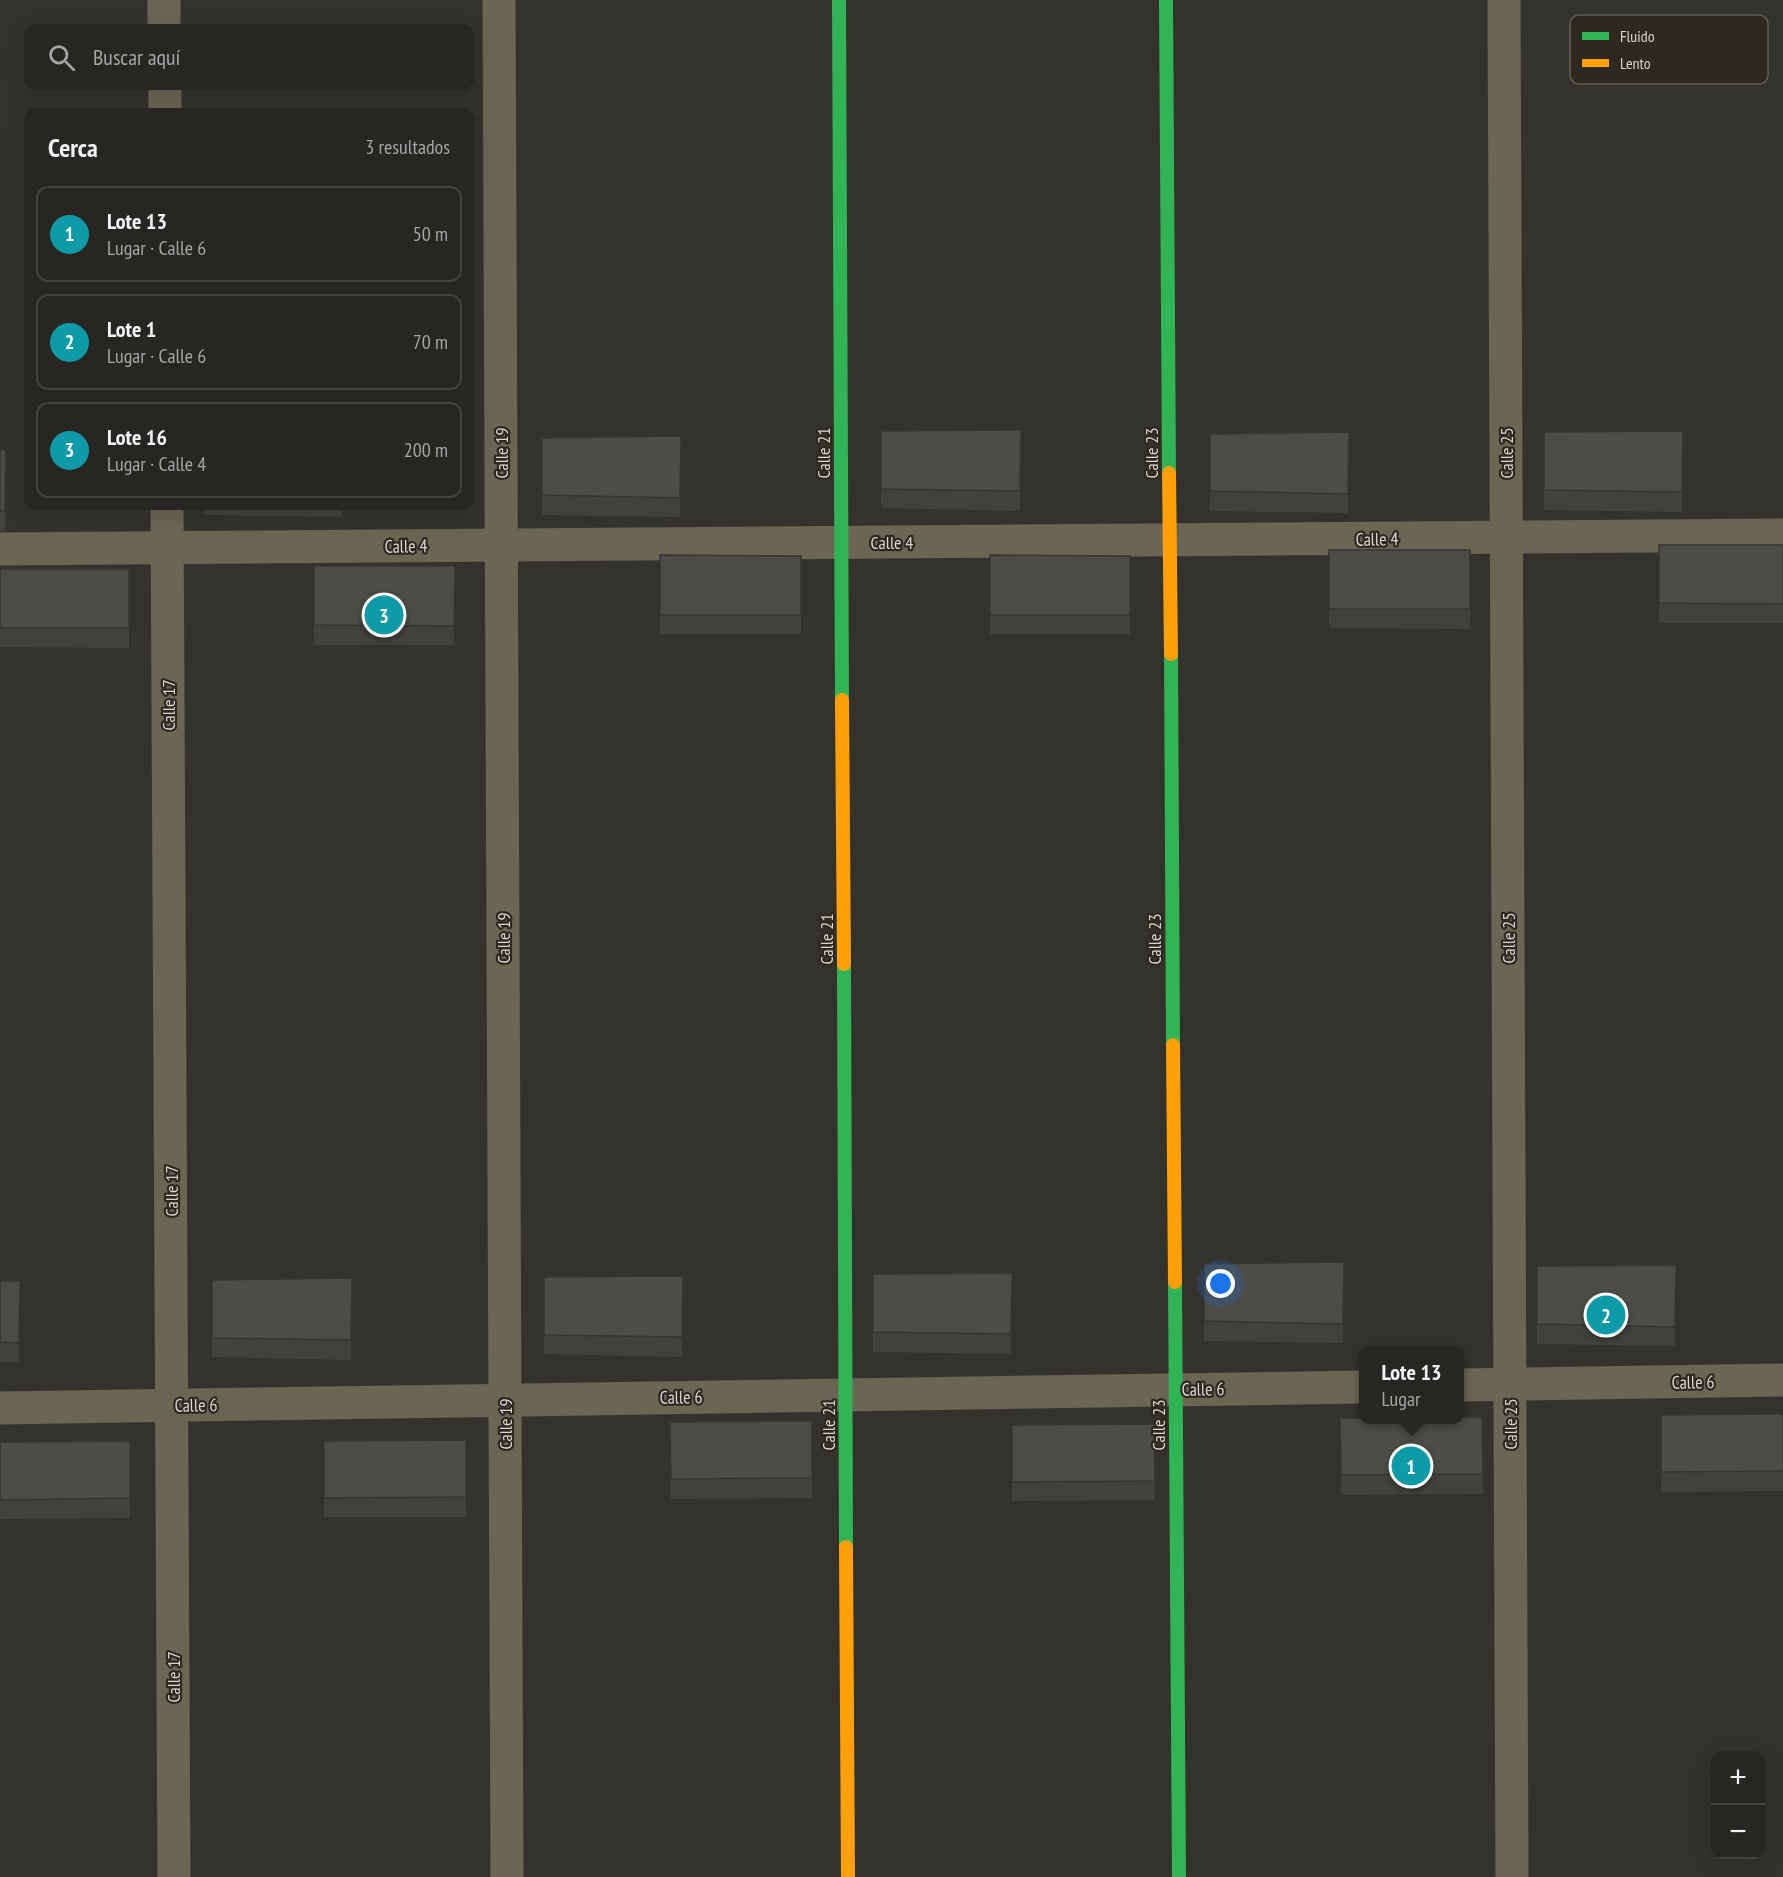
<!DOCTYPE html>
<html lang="es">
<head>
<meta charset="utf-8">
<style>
  body { margin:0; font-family:"PT Sans Narrow",sans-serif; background:#33322f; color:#f1f3f6 }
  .controls { position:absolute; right:18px; bottom:18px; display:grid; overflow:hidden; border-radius:12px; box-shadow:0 6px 24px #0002 }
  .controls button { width:54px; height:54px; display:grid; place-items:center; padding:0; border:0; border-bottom:2px solid #434340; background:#272622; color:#f1f3f6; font:30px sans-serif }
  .you { position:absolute; left:1221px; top:1284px; width:21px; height:21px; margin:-15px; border:4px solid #fff; border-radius:50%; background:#1a73e8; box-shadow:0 0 0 9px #1a73e833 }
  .badge { display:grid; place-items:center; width:39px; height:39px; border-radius:50%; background:#8c9099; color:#fff; font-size:20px; font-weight:700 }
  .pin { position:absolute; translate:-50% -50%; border:3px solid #fff; box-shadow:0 2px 6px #0006 }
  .popup { position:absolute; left:1359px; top:1346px; width:105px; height:78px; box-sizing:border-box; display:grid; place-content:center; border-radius:12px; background:#272622; filter:drop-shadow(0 2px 4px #0005); font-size:20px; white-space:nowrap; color:#a4a5a5 }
  .popup b { font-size:22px; color:#f1f3f6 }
  .popup::after { content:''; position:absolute; left:50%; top:100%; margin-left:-12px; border:12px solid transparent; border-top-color:#272622 }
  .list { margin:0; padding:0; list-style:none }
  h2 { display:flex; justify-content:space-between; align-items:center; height:78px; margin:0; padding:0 24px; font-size:26px }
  h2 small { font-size:20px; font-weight:400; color:#a4a5a5 }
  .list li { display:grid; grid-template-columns:39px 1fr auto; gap:18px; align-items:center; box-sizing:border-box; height:96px; margin:0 12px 12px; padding:0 12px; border:2px solid #434340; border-radius:12px }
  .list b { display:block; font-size:22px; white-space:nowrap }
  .list p { margin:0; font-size:20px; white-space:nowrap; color:#a4a5a5 }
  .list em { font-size:20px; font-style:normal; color:#a4a5a5 }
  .icon { flex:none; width:33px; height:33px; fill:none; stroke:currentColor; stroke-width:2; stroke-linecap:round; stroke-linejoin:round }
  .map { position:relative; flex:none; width:1783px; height:1877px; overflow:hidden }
  .search { position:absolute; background:#272622; box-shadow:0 6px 24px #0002; left:24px; top:24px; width:450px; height:66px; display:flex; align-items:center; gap:15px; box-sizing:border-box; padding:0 21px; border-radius:12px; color:#a4a5a5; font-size:22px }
  .panel { position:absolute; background:#272622; box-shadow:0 6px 24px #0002; left:24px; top:108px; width:450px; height:402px; border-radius:12px }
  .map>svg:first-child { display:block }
</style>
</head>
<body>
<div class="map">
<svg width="1783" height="1877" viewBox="0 0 1783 1877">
  <rect width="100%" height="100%" fill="#34322d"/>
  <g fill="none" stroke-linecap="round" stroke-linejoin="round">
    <g stroke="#6b6556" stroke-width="33">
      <polyline points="164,0 164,28"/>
      <polyline points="499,0 507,1877"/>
      <polyline points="1504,0 1512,1877"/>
      <polyline points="165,86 165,112"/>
      <polyline points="167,506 174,1877"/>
      <polyline points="0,549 1783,535"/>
      <polyline points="1459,1385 1783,1380"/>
      <polyline points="0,1408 1363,1387"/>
    </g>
    <g stroke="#30b455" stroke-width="14">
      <polyline points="839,0 842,700"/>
      <polyline points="1166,0 1169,473"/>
      <polyline points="1171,654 1173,1045"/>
      <polyline points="844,964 846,1547"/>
      <polyline points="1175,1282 1179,1877"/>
    </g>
    <g stroke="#ff9f0a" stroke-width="14">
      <polyline points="1169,473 1171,654"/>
      <polyline points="842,700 844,964"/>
      <polyline points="1173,1045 1175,1282"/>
      <polyline points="846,1547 848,1877"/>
    </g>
  </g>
  <g fill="#42413e">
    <polygon points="1021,430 1020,511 881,508 881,431"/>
    <polygon points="1683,431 1682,512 1544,510 1544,432"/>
    <polygon points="1349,432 1348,513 1210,511 1210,434"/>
    <polygon points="681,436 680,517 542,515 542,438"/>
    <polygon points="0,450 6,450 5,531 0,531"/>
    <polygon points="204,506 343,506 342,517 204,515"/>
    <rect x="1659" y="545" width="124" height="78"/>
    <polygon points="1329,550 1470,550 1470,629 1329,628"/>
    <polygon points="660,555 801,556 801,634 660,634"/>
    <polygon points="990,555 1130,556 1130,634 990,634"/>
    <polygon points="314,566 455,566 454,645 314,645"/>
    <polygon points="0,569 129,569 129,648 0,647"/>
    <polygon points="1344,1262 1343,1343 1204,1341 1204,1264"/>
    <polygon points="1676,1265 1675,1346 1537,1344 1537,1266"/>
    <polygon points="1012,1273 1011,1354 873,1352 873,1274"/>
    <polygon points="683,1276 682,1357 544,1354 544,1277"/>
    <polygon points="352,1278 351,1360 212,1357 212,1280"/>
    <polygon points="0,1281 20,1281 19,1362 0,1362"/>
    <polygon points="1783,1414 1783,1491 1661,1492 1661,1415"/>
    <polygon points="1482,1417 1483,1494 1341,1495 1340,1418"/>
    <polygon points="812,1421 812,1498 671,1499 670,1422"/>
    <polygon points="1154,1424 1155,1500 1012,1501 1012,1425"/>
    <polygon points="466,1440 466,1517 324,1517 324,1441"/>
    <polygon points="130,1441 130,1518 0,1519 0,1442"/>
  </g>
  <g fill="#4d4c48" stroke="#363532" stroke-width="1.5">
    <polygon points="1021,430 1020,491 881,489 881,431"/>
    <polygon points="1683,431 1682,492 1544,490 1544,432"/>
    <polygon points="1349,432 1348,494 1210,491 1210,434"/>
    <polygon points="681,436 680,498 542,495 542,438"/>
    <polygon points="0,450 6,450 5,511 0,511"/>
    <polygon points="1659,545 1783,545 1783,604 1659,603"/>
    <rect x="1329" y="550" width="141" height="59"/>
    <polygon points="660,555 801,556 801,615 660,615"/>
    <polygon points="990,555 1130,556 1130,615 990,615"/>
    <polygon points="314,566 455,566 454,626 314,625"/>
    <rect x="0" y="569" width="129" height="59"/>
    <polygon points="1344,1262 1343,1324 1204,1321 1204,1264"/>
    <polygon points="1676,1265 1675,1327 1537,1324 1537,1266"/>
    <polygon points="1012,1273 1011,1334 873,1332 873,1274"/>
    <polygon points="683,1276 682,1337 544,1335 544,1277"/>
    <polygon points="352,1278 351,1340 212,1338 212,1280"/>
    <polygon points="0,1281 20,1281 19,1343 0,1342"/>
    <polygon points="1783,1414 1783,1471 1661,1472 1661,1415"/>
    <polygon points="1459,1417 1482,1417 1483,1474 1341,1475 1340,1418 1363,1418 1363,1419 1459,1419"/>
    <polygon points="812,1421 812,1478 671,1479 670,1422"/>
    <polygon points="1154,1424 1155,1481 1012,1482 1012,1425"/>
    <polygon points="466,1440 466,1497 324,1498 324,1441"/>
    <polygon points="130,1441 130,1498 0,1500 0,1442"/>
  </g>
  <g text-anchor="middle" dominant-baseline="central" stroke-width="4.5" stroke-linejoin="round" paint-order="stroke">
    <g font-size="18" fill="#d8d5d0" stroke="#2d2921">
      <text transform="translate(501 453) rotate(-90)">Calle 19</text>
      <text transform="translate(823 453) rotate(-90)">Calle 21</text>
      <text transform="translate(1151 453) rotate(-90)">Calle 23</text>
      <text transform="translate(1506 453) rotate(-90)">Calle 25</text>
      <text transform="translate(1377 539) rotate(-1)">Calle 4</text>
      <text x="892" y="542">Calle 4</text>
      <text transform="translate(406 546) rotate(-1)">Calle 4</text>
      <text transform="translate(168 705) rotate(-90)">Calle 17</text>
      <text transform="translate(503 938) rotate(-90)">Calle 19</text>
      <text transform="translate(1508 938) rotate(-90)">Calle 25</text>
      <text transform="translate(826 939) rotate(-90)">Calle 21</text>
      <text transform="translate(1154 939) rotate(-90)">Calle 23</text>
      <text transform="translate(171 1191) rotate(-90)">Calle 17</text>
      <text transform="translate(1693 1382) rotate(-1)">Calle 6</text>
      <text transform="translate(1203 1389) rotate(-1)">Calle 6</text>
      <text transform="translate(681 1397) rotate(-1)">Calle 6</text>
      <text transform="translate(196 1405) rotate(-1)">Calle 6</text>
      <text transform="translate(505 1424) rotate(-90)">Calle 19</text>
      <text transform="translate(1510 1424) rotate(-90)">Calle 25</text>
      <text transform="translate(828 1425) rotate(-90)">Calle 21</text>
      <text transform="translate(1158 1425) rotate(-90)">Calle 23</text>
      <text transform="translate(173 1677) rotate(-90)">Calle 17</text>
    </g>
  </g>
  <rect x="1570" y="15" width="198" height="69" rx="9" fill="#2d2921" stroke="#605d56" stroke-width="1.5"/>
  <rect x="1582" y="32" width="27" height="8" fill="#30b455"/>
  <rect x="1582" y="59" width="27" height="8" fill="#ff9f0a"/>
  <g font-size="16" fill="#d8d5d0">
    <text x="1620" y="42">Fluido</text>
    <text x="1620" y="69">Lento</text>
  </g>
</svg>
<div class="controls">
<button>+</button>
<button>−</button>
</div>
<div class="you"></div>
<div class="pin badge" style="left:1411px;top:1466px;background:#0f9aa8">1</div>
<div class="popup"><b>Lote 13</b>Lugar</div>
<div class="pin badge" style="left:1606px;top:1315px;background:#0f9aa8">2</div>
<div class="pin badge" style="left:384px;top:615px;background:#0f9aa8">3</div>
<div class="search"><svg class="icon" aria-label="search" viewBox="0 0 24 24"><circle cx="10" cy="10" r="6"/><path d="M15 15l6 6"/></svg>Buscar aquí</div>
<section class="panel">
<h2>Cerca<small>3 resultados</small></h2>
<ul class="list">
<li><span class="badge" style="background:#0f9aa8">1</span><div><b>Lote 13</b><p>Lugar · Calle 6</p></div><em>50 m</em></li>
<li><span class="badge" style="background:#0f9aa8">2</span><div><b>Lote 1</b><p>Lugar · Calle 6</p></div><em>70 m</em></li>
<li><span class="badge" style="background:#0f9aa8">3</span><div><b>Lote 16</b><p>Lugar · Calle 4</p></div><em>200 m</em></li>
</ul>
</section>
</div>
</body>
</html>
